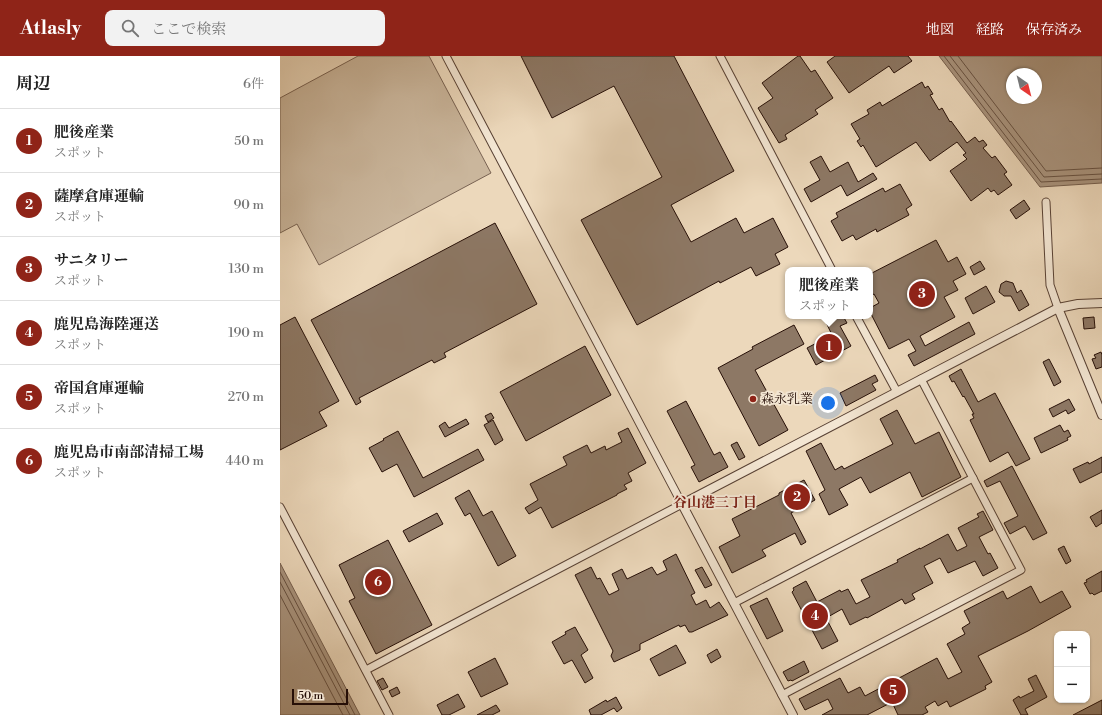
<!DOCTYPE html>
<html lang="ja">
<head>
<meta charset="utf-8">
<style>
  body { margin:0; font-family:"Libre Bodoni","Noto Serif JP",serif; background:#f2f2f2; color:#222 }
  .controls { position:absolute; right:12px; bottom:12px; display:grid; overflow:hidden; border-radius:8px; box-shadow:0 1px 3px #0004 }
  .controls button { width:36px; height:36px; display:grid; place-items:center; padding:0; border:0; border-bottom:1px solid #e0e0e0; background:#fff; color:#222; font:20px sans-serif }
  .compass { position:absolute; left:726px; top:12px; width:36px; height:36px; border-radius:50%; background:#fff; box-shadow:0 1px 3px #0004; rotate:145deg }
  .scale { position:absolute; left:12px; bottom:10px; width:56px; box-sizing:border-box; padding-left:4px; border:2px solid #260f07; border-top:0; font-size:11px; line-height:14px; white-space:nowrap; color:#260f07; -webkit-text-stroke:3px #f3e6d3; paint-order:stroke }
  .you { position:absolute; left:548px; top:347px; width:14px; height:14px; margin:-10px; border:3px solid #fff; border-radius:50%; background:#1a73e8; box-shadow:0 0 0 6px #1a73e833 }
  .badge { display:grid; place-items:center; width:26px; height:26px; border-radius:50%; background:#8f2418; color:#fff; font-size:13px; font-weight:700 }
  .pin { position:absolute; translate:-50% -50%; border:2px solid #fff; box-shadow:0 1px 4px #0006 }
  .popup { position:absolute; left:505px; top:211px; width:88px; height:52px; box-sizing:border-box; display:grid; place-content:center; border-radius:8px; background:#fff; filter:drop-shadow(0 1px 3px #0005); font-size:13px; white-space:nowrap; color:#767676 }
  .popup b { font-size:15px; color:#222 }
  .popup::after { content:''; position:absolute; left:50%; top:100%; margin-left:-8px; border:8px solid transparent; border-top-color:#fff }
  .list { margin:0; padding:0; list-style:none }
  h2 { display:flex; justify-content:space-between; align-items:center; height:52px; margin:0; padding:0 16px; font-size:17px }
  h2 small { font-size:13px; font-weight:400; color:#767676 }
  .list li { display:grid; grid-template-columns:26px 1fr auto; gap:12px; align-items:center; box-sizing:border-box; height:64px; padding:0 16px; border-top:1px solid #e0e0e0 }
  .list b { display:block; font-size:15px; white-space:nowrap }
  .list p { margin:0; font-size:13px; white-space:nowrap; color:#767676 }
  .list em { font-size:13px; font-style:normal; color:#767676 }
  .icon { flex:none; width:22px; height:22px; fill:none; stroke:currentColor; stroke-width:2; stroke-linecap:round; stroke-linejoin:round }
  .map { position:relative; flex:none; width:822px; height:659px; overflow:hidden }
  header { display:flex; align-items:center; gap:24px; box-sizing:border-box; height:56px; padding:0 20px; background:#8f2418; color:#fff }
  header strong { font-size:19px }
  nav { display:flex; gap:22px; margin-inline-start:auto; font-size:14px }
  .search { width:280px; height:36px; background:#f2f2f2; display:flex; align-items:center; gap:10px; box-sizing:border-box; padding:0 14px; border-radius:8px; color:#767676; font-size:15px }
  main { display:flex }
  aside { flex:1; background:#fff }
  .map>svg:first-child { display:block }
</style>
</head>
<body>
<header>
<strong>Atlasly</strong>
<div class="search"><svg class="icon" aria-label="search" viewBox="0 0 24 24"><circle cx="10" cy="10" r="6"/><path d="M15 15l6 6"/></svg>ここで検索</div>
<nav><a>地図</a><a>経路</a><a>保存済み</a></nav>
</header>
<main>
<aside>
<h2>周辺<small>6件</small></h2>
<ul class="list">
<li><span class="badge">1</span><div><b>肥後産業</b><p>スポット</p></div><em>50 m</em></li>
<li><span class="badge">2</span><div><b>薩摩倉庫運輸</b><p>スポット</p></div><em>90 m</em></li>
<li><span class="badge">3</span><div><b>サニタリー</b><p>スポット</p></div><em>130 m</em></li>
<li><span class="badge">4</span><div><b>鹿児島海陸運送</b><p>スポット</p></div><em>190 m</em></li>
<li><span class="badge">5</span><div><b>帝国倉庫運輸</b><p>スポット</p></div><em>270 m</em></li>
<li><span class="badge">6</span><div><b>鹿児島市南部清掃工場</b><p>スポット</p></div><em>440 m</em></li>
</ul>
</aside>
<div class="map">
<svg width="822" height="659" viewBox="0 0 822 659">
  <rect width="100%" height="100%" fill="#ecd8bb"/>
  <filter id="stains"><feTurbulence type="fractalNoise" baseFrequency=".005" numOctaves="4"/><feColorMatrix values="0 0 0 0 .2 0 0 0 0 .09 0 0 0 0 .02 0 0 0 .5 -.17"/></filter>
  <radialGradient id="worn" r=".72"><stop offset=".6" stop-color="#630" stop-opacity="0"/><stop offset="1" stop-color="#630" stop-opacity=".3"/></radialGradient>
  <polygon fill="#cab69c" stroke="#786252" points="78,0 149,0 211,117 39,209 17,168 0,177 0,42"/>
  <g fill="#a9947e" stroke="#755f4e" fill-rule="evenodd">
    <path d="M659 0H822V127L760 131ZM732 18H756V42H732Z"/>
    <polygon points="0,507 80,659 0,659"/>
  </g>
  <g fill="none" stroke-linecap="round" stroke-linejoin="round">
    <g stroke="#685242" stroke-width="1">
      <polyline points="664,0 761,126 822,123"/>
      <polyline points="670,0 764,121 822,118"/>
      <polyline points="678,0 766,115 822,112"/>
      <polyline points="0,516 75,659"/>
      <polyline points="0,526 70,659"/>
      <polyline points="0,539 63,659"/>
    </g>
  </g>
  <g fill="#8d7865" stroke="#260f07">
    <polygon points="241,0 394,0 454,115 391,149 411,186 456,162 464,177 493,162 508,191 495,198 500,208 476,220 471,211 440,227 439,225 357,269 301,164 382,121 334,30 272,62"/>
    <polygon points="518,0 520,0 531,16 535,14 553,42 535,54 538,58 505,79 507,83 499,87 478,52 493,42 482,27"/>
    <polygon points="555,0 628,0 632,5 614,17 609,10 569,37 547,6"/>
    <polygon points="642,26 645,32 648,30 653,38 650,39 659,54 662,52 670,66 671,65 687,87 695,81 699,86 703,84 707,89 703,92 712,102 715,100 727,116 724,118 732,129 718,139 714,134 711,136 708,132 691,145 670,115 687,103 683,99 686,97 677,86 650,105 636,86 596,111 583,89 581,91 577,85 580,83 571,68 589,58 587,54 600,46 602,50"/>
    <polygon points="541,100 550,116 568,106 578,126 593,117 597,123 567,140 561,129 531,146 524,133 540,124 530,106"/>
    <polygon points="620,128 632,149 626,153 629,159 597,176 596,173 576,184 573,179 562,185 551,165 558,161 556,157 603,132 605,136"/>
    <polygon points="744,144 750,153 736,163 730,154"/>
    <polygon points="215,167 257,248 164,297 166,301 154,307 152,304 79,342 81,346 76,349 31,264"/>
    <polygon points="656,184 668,206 677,201 686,218 673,225 678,234 664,241 675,261 640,280 645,290 689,266 695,278 634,310 628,299 636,295 629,283 609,293 590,256 590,252 599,247 594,238 590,240 590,218"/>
    <polygon points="700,205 705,213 694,219 690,211"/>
    <polygon points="726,225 733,227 737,237 741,234 749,249 739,255 731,240 724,240 719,236 721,228"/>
    <polygon points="706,230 715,246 693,258 685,242"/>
    <polygon points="543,260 563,260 567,267 560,270 571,290 536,309 527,292 552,279"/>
    <polygon points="15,261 59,345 39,356 47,370 0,394 0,269"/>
    <polygon points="814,261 815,272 804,273 803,262"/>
    <polygon points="514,269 524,288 475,314 508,374 479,390 438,312 473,293 472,291"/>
    <polygon points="305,290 331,339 246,385 220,336"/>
    <polygon points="821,296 822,299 822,311 816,313 812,303 816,302 814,299"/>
    <polygon points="769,303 781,326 774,330 763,306"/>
    <polygon points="681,313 698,346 715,337 750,403 736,410 728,396 710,406 690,364 694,362 692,358 694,358 684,340 683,341 674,325 672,326 669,320"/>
    <polygon points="595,319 598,325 592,328 596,334 566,350 560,337"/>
    <polygon points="789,343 795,354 788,358 786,354 773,361 769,353"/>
    <polygon points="406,345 434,399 440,396 448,411 419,426 411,411 415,409 387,355"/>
    <polygon points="617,354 635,388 659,376 681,421 642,441 630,416 590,437 581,421 559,433 568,449 549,459 539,438 545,434 526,395 541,387 555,414 562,410 564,413 613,388 600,363"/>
    <polygon points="211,357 214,362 208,366 205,360"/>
    <polygon points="186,363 189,368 165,381 159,370 165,366 169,372"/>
    <polygon points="213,364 223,384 215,389 204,369"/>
    <polygon points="780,369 784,376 788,374 791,380 787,382 788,384 761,397 754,382"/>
    <polygon points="348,372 366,407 348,417 352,425 344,429 347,433 337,438 337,439 272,472 261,451 249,458 245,452 258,444 250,428 287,409 283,401 307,389 311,397 325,390 326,394 342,386 338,377"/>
    <polygon points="118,375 143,422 198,393 204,404 134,441 117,408 102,416 89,392 104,384 103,383"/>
    <polygon points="457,386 465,401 459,404 451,389"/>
    <polygon points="822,401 822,416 800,427 793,413 808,406 809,408"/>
    <polygon points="732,410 767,477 753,484 745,470 730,478 724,467 738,460 720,425 707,431 704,425"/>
    <polygon points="524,424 535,444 511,457 526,486 521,489 515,477 482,494 486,500 452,517 439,491 460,480 452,463 499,439 499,437"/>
    <polygon points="189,434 203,460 212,455 236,500 218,510 190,457 185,460 175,442"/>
    <polygon points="822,454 822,467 816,471 810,461"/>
    <polygon points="703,455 713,474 699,481 708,498 710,497 718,512 703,520 695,505 668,517 660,502 644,510 653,527 632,538 635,543 625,548 622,543 587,562 586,561 570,569 562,553 546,562 558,585 542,593 512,536 514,534 513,532 526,525 537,546 560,534 561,536 568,533 576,548 590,541 581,524 618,506 617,504 640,492 640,493 668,478 677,495 687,490 678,472 699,461 697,458"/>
    <polygon points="157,457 163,468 129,486 123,475"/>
    <polygon points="108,484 152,569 96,598 69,545 75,542 59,509"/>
    <polygon points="784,490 791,505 786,508 778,493"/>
    <polygon points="396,498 415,537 411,539 416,549 426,544 430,552 439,546 448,559 412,576 409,576 405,569 400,571 399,569 360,588 360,594 334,606 331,600 333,595 295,519 311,511 317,523 320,522 329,539 339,534 332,518 342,513 347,523 372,511 377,519 387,514 383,505"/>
    <polygon points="422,511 432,529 425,532 415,514"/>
    <polygon points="822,515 822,535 814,539 812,537 810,538 804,527 807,526 806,524"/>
    <polygon points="751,530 760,547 782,535 791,551 748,575 698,600 712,626 705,630 706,633 670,651 667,645 658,650 655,645 645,651 648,656 642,659 618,659 612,646 587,659 542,659 553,653 548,643 525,654 519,643 560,622 568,637 580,631 585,640 657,602 668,623 682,616 667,588 685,578 682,572 690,567 684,555 723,535 727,543"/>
    <polygon points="487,542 503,575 487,583 470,550"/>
    <polygon points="295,571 308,594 301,599 313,622 305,627 292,604 284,608 272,586 286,578 285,576"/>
    <polygon points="396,589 406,607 379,620 370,603"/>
    <polygon points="437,593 441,601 431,607 427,599"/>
    <polygon points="215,602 228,628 201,641 188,616"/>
    <polygon points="524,605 529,616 512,625 511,624 508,625 503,616"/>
    <polygon points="756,619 767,641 745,653 748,659 741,659 733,644 739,640 740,642 754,635 748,623"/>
    <polygon points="103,622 108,631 102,634 97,625"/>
    <polygon points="117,631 120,637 112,641 109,635"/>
    <polygon points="178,638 185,651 169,659 162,659 157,649"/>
    <polygon points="336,641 342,652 337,656 334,652 321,659 311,659 309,654 326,644 327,646"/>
    <polygon points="822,644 822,659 793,659"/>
    <polygon points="216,649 220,655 212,659 197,659"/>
  </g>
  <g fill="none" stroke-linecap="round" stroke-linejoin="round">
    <defs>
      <g id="minor">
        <polyline points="440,0 552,214"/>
        <polyline points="766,146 770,229 778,252"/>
        <polyline points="576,260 617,336"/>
        <polyline points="0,451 109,659"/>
        <polyline points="454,547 693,422"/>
        <polyline points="86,614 402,448 166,0"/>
        <polyline points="502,639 741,514 641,323"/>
      </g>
      <g id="tertiary">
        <polyline points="778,252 822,359"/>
        <polyline points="513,659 402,448 778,252 798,248 822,247"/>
      </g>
    </defs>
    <use href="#minor" stroke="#584134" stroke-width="9"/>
    <use href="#tertiary" stroke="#584134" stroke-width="10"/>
    <use href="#minor" stroke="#f3e6d3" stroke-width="7"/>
    <use href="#tertiary" stroke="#f3e6d3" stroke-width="8"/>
  </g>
  <circle fill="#8f2418" stroke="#f3e6d3" stroke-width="1.5" cx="473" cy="343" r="4"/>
  <g text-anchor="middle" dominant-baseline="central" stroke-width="3.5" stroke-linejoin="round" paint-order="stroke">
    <g font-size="13" fill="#260f07" stroke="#f3e6d3" text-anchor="start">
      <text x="481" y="343">森永乳業</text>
    </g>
    <g font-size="14" font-weight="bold" fill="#7a1f14" stroke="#f3e6d3">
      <text x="435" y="447">谷山港三丁目</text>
    </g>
  </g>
  <rect width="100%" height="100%" filter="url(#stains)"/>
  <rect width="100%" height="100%" fill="url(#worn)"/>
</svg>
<div class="controls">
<button>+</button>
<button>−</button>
</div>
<svg class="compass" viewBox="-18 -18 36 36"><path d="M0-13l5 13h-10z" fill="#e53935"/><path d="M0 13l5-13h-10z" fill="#767676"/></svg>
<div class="scale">50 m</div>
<div class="you"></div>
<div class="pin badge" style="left:549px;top:291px">1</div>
<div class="popup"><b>肥後産業</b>スポット</div>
<div class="pin badge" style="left:517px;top:441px">2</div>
<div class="pin badge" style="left:642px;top:238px">3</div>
<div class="pin badge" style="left:535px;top:560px">4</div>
<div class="pin badge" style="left:613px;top:635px">5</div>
<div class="pin badge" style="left:98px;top:526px">6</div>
</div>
</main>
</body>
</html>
